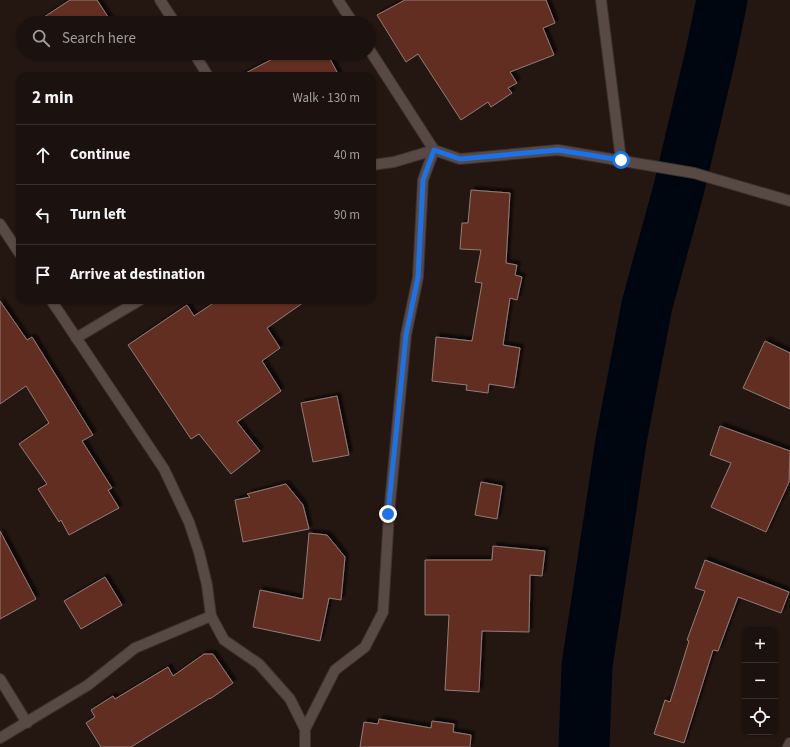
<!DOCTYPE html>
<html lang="en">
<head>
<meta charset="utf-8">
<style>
  body { margin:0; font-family:"Source Sans 3",sans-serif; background:#281f1c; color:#f1f3f6 }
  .controls { position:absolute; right:12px; bottom:12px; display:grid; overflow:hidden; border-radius:8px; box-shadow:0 1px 3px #0004 }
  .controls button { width:36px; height:36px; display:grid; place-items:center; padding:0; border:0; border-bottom:1px solid #39312e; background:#1b110e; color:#f1f3f6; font:20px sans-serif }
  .stop { position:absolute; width:12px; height:12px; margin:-9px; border:3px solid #1a73e8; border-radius:50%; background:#fff }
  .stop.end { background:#1a73e8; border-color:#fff; box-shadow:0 1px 4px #0008 }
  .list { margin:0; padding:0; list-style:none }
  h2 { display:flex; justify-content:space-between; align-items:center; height:52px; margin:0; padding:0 16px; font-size:17px }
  h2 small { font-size:13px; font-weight:400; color:#a09d9e }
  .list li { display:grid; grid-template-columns:26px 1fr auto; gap:12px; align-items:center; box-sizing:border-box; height:60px; padding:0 16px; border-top:1px solid #39312e }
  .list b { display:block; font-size:15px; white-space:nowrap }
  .list em { font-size:13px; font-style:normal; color:#a09d9e }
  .icon { flex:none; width:22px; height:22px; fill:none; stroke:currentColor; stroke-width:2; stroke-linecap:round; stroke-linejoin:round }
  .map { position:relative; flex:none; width:790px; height:747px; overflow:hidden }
  .search { position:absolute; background:#1b110e; box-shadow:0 1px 3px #0004; left:16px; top:16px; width:360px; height:44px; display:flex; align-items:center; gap:10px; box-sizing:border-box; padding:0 14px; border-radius:22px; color:#a09d9e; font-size:15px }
  .panel { position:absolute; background:#1b110e; box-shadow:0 1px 3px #0004; left:16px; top:72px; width:360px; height:232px; border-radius:12px }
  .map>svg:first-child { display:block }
</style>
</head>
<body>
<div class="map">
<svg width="790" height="747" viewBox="0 0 790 747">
  <defs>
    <filter id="shadow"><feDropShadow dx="3.5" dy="-3.5" stdDeviation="1" flood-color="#0009"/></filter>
  </defs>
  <rect width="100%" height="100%" fill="#241712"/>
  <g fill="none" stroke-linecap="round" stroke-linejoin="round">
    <polyline stroke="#000610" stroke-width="51" points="584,747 587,666 621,441 647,305 679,188 711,53 722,0"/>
  </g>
  <g fill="#642d22" stroke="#907d79" filter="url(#shadow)">
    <polygon points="70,0 97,0 112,23 35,23"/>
    <polygon points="405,0 546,0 555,23 543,28 554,55 510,72 517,83 508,88 512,93 491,107 488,102 461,120 418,54 406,62 377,15"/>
    <polygon points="284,53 327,53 339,76 240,76"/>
    <polygon points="471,190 510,193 506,263 517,265 515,275 522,277 517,300 510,298 503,345 520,348 514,388 489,384 488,393 466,390 467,385 432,381 436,337 472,341 482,283 475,282 481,250 460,249 462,223 468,223"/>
    <polygon points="218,300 307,300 267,328 280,348 262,361 281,391 237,422 260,451 231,474 199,434 191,439 128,345 187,305 194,316"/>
    <polygon points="0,301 27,340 32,337 93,435 82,441 112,488 108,490 119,508 69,535 61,520 59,522 38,489 47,484 19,444 49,423 26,386 0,404"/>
    <polygon points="765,341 790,353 790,409 743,388"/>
    <polygon points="337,396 349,455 313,462 301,403"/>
    <polygon points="720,426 790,451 789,482 766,532 711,507 731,463 710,455"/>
    <polygon points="481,482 502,486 497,519 475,515"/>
    <polygon points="286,484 303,505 309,529 243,542 235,500 250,497 247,494"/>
    <polygon points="0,531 36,599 0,619"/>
    <polygon points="309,533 327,535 345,557 341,600 329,598 320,641 253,627 260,590 303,599"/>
    <polygon points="493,546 545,551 542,576 530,575 529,632 482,631 479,692 445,690 449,615 425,615 425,560 492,560"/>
    <polygon points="705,560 789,592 781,613 738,597 718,651 713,650 684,743 654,734 665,700 670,702 689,641 687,640 705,591 695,588"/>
    <polygon points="105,577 122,605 81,629 64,601"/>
    <polygon points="204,654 213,654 233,683 210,699 210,698 131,747 101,747 86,723 95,717 91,710 113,696 115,699 168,667 173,676"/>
    <polygon points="379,719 431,728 432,721 454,724 453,732 471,735 470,747 360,747 364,722 378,724"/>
  </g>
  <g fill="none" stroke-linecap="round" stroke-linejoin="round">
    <defs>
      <g id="minor">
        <polyline points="160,0 175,23"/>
        <polyline points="338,0 353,23"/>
        <polyline points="601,0 621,160"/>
        <polyline points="369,49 434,150 460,159 558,150 694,173 790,201"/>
        <polyline points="194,53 208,76"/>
        <polyline points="372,165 394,162 434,150"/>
        <polyline points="0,224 20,254"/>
        <polyline points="51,300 164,469 189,522 199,552 207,585 211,616 224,640 259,664 290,699 305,729 305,747"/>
        <polyline points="76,338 140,300"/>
        <polyline points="0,679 27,723"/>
        <polyline points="305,729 335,670 365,647 383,612 389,514 406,335 418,277 423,180 434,150"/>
        <polyline points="0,738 88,685 135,648 211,616"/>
        <polyline points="788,747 790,743"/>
      </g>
    </defs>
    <use href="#minor" stroke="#3b3230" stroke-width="12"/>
    <use href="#minor" stroke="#594944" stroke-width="10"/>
  </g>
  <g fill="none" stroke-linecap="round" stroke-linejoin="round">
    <polyline stroke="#1a73e8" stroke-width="5" points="388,514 406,335 418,277 423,180 434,150 460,159 558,150 621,160"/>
  </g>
</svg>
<div class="controls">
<button>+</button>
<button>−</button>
<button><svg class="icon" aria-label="locate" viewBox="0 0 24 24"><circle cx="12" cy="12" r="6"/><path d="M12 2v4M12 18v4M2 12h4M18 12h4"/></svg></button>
</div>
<div class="stop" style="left:621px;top:160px"></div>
<div class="stop end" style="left:388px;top:514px"></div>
<div class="search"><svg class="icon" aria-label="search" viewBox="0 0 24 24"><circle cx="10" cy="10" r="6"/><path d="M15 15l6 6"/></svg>Search here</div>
<section class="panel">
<h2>2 min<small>Walk · 130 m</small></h2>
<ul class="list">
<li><svg class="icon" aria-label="ahead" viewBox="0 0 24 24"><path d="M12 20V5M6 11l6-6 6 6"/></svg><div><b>Continue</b></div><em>40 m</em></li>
<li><svg class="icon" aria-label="left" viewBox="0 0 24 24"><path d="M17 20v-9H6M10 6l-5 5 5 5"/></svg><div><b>Turn left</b></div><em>90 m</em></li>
<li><svg class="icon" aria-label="arrive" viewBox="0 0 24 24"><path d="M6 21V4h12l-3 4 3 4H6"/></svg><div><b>Arrive at destination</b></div></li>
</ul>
</section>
</div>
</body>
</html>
